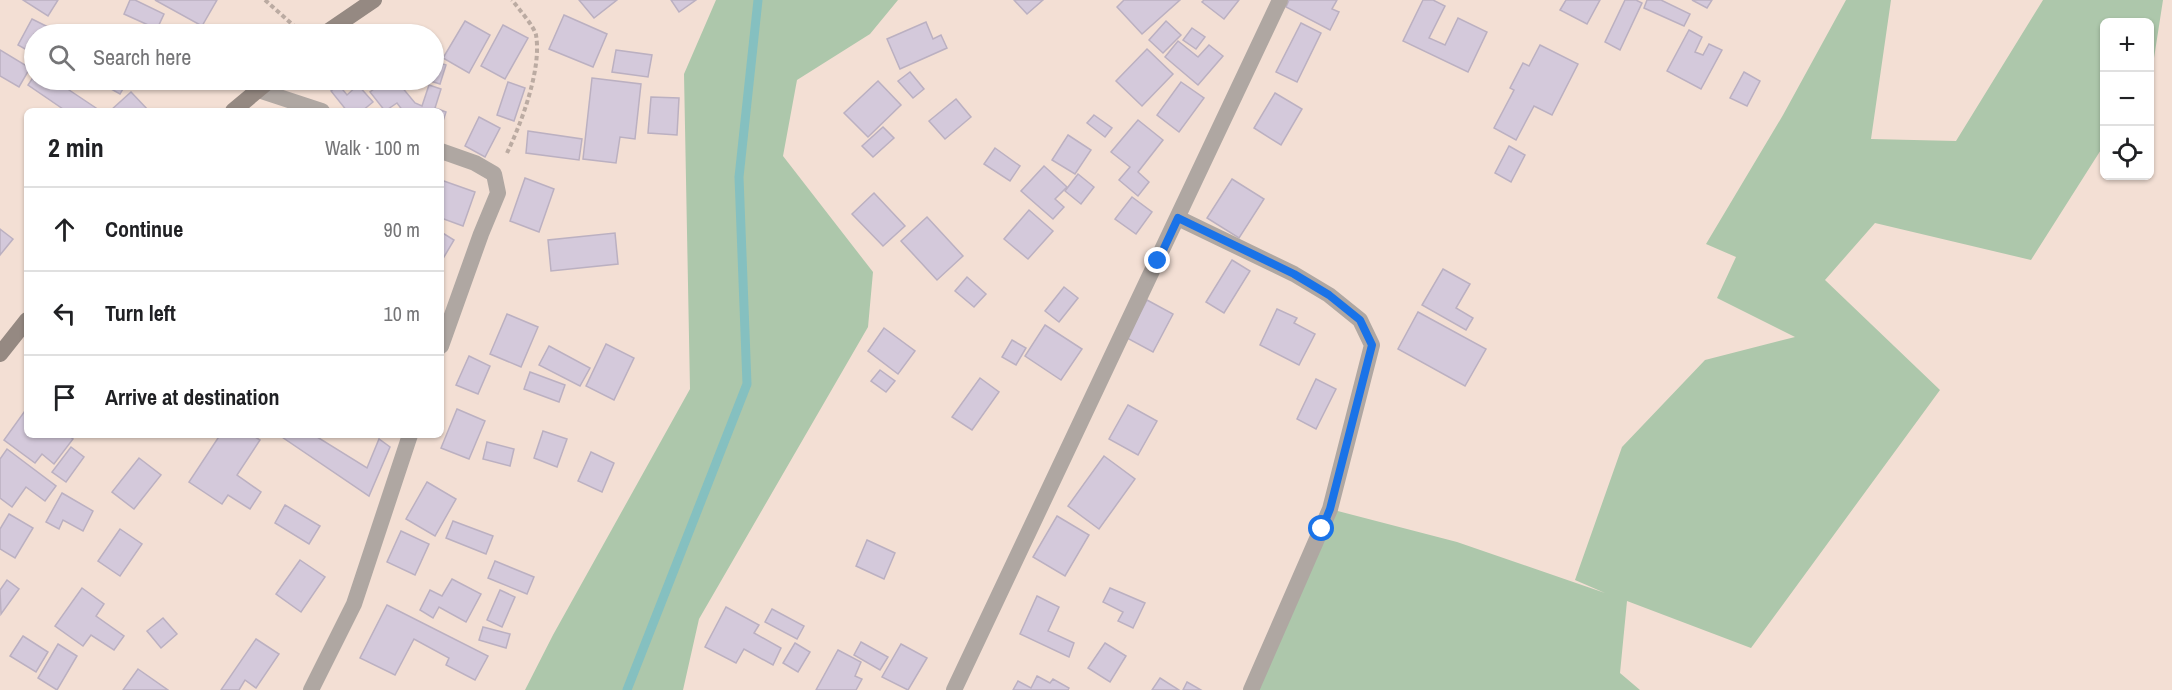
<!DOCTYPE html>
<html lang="en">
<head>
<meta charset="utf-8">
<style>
  body { margin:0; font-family:"Archivo Narrow",sans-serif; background:#f6f6f6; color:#202124 }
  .controls { position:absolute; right:18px; top:18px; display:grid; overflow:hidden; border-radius:9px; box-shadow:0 2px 4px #0004 }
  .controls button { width:54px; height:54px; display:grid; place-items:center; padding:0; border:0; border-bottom:2px solid #e0e0e0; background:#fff; color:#202124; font:30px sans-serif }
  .stop { position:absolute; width:18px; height:18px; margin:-14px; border:4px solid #1a73e8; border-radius:50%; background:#fff }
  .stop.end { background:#1a73e8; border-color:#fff; box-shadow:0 2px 6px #0008 }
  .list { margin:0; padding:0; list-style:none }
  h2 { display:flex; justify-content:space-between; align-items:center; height:78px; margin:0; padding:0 24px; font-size:26px }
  h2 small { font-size:20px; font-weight:400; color:#757577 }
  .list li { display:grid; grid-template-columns:39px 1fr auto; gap:18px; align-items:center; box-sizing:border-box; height:84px; padding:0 24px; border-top:2px solid #e0e0e0 }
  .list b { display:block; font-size:22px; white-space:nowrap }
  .list em { font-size:20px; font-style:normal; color:#757577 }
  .icon { flex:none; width:33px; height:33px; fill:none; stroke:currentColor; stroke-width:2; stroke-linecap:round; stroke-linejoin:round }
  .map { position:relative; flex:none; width:2172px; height:690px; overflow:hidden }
  .search { position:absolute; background:#fff; box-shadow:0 2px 4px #0004; left:24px; top:24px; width:420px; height:66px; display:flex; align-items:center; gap:15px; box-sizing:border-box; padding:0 21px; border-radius:33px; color:#757577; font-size:22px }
  .panel { position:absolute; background:#fff; box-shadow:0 2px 4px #0004; left:24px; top:108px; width:420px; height:330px; border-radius:9px }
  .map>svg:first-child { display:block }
</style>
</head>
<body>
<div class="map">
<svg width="2172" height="690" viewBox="0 0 2172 690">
  <rect width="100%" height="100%" fill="#f3dfd4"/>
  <g fill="#adc7ab">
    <polygon points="716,0 898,0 870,34 797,80 783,156 873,272 868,327 699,619 683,690 525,690 553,635 690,389 684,74"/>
    <polygon points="1846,0 1891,0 1871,139 1956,141 2043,0 2163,0 2152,71 2150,75 2150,22 2104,22 2104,145 2031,260 1875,223 1825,280 1940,390 1751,648 1627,601 1620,673 1640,690 1251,690 1330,509 1457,542 1605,593 1575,580 1622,447 1705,360 1795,337 1717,298 1736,257 1706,244 1783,115"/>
  </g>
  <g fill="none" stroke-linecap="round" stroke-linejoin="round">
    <polyline stroke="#85c0c0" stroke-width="9" points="627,690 747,384 739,177 758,0"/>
  </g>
  <g fill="#d4c9db" stroke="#bbb0c1" stroke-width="1.5">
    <polygon points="23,0 58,0 48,16"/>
    <polygon points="130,0 135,0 164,14 157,29 124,14"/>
    <polygon points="155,0 217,0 202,26"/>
    <polygon points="579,0 617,0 594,18"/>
    <polygon points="671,0 696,0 679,12"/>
    <polygon points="1014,0 1043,0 1027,14"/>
    <polygon points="1124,0 1180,0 1142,34 1117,7"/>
    <polygon points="1204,0 1239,0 1224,19 1202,2"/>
    <polygon points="1289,0 1337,0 1332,9 1339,12 1330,30 1286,7"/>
    <polygon points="1423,0 1433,0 1445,6 1429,38 1445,45 1458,18 1487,32 1468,72 1403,41"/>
    <polygon points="1566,0 1600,0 1587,24 1560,10"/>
    <polygon points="1625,0 1636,0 1642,3 1620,50 1605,42"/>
    <polygon points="1647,0 1661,0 1690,14 1684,26 1644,8"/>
    <polygon points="1692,0 1712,0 1707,8"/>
    <polygon points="564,15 607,34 593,67 549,49"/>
    <polygon points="32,19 62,34 34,34 34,54 18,45"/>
    <polygon points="465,21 490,35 469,73 443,58"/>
    <polygon points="1166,21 1181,35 1163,53 1149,40"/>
    <polygon points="926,22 933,39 941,35 947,48 900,69 887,39"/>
    <polygon points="1301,23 1321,33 1297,82 1276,72"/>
    <polygon points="503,25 528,38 505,79 481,66"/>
    <polygon points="1192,28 1205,37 1196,49 1183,40"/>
    <polygon points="1689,30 1702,37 1695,52 1703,55 1709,44 1722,50 1701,89 1667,71"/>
    <polygon points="1178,41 1198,57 1209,45 1223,56 1198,85 1165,57"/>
    <polygon points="1540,45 1578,64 1552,115 1534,106 1516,140 1494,128 1514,90 1510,88 1523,63 1529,66"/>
    <polygon points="1147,49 1173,74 1142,106 1116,81"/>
    <polygon points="0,50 30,68 19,87 0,76"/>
    <polygon points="616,50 652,55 648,77 612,72"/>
    <polygon points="434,61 446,65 440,84 427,80 434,80"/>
    <polygon points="910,72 924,89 913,98 898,81"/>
    <polygon points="1744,72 1760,81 1747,106 1730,98"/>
    <polygon points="34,76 34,80 54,80 99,110 66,111 28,85"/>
    <polygon points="592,78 641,84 635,139 620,137 616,163 583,159"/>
    <polygon points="95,80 128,80 120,94"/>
    <polygon points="386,80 396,80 415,103 422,106 429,85 441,89 435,108 446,112 441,127 441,111 403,111 397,103 385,111 370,92"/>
    <polygon points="878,81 901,105 868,137 844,113"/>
    <polygon points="508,82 525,88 514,121 497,115"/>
    <polygon points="1181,82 1204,98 1179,132 1157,115"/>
    <polygon points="339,85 347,95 358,85 373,102 362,111 347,111 331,91"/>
    <polygon points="131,92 149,111 110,111"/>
    <polygon points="1275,93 1302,109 1281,145 1254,128"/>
    <polygon points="651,97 679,98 677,135 648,133"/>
    <polygon points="956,99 971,117 945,139 929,121"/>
    <polygon points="1094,115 1112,128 1105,137 1087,123"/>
    <polygon points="479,117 500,128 485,157 465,146"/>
    <polygon points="1138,120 1163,140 1138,172 1149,182 1138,196 1119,180 1130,167 1111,152"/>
    <polygon points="883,127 894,138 873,157 862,146"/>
    <polygon points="528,131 582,139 579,160 526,153"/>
    <polygon points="1068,135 1091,150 1075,174 1052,160"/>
    <polygon points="1509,146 1525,155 1511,182 1495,173"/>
    <polygon points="995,148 1020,166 1010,181 984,164"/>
    <polygon points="1044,166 1067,187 1055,199 1064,207 1053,219 1021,191"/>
    <polygon points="1078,174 1094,187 1081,204 1065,191"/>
    <polygon points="525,178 554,189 539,232 510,221"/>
    <polygon points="1232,179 1264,199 1239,238 1207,218"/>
    <polygon points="441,180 475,192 463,226 441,218"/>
    <polygon points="874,193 905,226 883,246 852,214"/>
    <polygon points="1132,197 1152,212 1136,234 1115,219"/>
    <polygon points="1029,210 1053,231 1028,259 1004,239"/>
    <polygon points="927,217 963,256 937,280 901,241"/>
    <polygon points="0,229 13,239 0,255"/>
    <polygon points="441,232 454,240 441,262"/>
    <polygon points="615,233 618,264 551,271 548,240"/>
    <polygon points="1232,260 1250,271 1224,313 1206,302"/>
    <polygon points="1443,269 1470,284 1456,308 1473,318 1466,330 1422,305"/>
    <polygon points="967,277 986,294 974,307 955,291"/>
    <polygon points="1064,287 1078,298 1059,322 1045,311"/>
    <polygon points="1147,300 1173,314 1153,352 1127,338"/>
    <polygon points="1277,309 1297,318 1294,323 1315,334 1299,365 1260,345"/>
    <polygon points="1418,312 1486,349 1465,386 1398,349"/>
    <polygon points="507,314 538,327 521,367 490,354"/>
    <polygon points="1045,325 1082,349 1061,380 1025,356"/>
    <polygon points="884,328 915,351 898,374 868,351"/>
    <polygon points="1012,340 1026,348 1016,365 1002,357"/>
    <polygon points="606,344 634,358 614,400 586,386"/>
    <polygon points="549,346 590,368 580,386 539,365"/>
    <polygon points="469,356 490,366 478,394 456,385"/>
    <polygon points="880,370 895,381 886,392 871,381"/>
    <polygon points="530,372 565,385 559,402 524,389"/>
    <polygon points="980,378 999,392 972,430 952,417"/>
    <polygon points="1316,379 1336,389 1316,429 1297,419"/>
    <polygon points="1128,405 1157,421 1138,455 1109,439"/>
    <polygon points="27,408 27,435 67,435 73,439 54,464 42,454 35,463 4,440"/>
    <polygon points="457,409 485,421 469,459 441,448"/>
    <polygon points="543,431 567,439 557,467 534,458"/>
    <polygon points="220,435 252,435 260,440 237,475 261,492 250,509 228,495 222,504 189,482"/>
    <polygon points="279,435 314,435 367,468 379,439 390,447 369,496"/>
    <polygon points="487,442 514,449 510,466 483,459"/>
    <polygon points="71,447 84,457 66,482 52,472"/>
    <polygon points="7,449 56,486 45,501 26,487 12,507 0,498 0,459"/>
    <polygon points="591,452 614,463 602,492 578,481"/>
    <polygon points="1104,456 1135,479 1099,529 1068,506"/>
    <polygon points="139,458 161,475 134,509 112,492"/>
    <polygon points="427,482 456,499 435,536 406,519"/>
    <polygon points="62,493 93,511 83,531 63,520 59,529 46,522"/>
    <polygon points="285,505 320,526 309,544 275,523"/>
    <polygon points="9,514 33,528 15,558 0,549 0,529"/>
    <polygon points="1057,516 1089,535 1065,576 1033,557"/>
    <polygon points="453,521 493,536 486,554 446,538"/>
    <polygon points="120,529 142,544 120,576 98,561"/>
    <polygon points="401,531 429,544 415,575 387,562"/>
    <polygon points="867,540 895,553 884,579 856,566"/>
    <polygon points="300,560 325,577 301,612 276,594"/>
    <polygon points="495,561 534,577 527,594 488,578"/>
    <polygon points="452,579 481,594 466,622 439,607 433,618 420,610 430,590 442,596"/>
    <polygon points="7,580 19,589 1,614 0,590"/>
    <polygon points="82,588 104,604 96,616 124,636 114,650 91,635 83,646 55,626"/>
    <polygon points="1110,588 1145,603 1133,628 1118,621 1123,612 1103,602"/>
    <polygon points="500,590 515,597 502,627 487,620"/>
    <polygon points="1037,596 1059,607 1048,631 1074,643 1069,657 1020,634"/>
    <polygon points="387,605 488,656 475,680 446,665 449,658 414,639 395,675 360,658"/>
    <polygon points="726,607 759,625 754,633 781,648 773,665 744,649 736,663 705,647"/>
    <polygon points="772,609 804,626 797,639 765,622"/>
    <polygon points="163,618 177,634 161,648 147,631"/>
    <polygon points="483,627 510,634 506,648 479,640"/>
    <polygon points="23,636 48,652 36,672 10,656"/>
    <polygon points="256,639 279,654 256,688 245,680 239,690 221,690"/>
    <polygon points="861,642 888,657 880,670 854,655"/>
    <polygon points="795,643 810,652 798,672 783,663"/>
    <polygon points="1105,643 1126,656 1110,682 1088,668"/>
    <polygon points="58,644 77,656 57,690 38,678"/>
    <polygon points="901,644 927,658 908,690 882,677"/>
    <polygon points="838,650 861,662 855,676 862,679 856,690 816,690"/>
    <polygon points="138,669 168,690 123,690"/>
    <polygon points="1037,676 1050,683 1053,679 1069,688 1068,690 1013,690 1018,681 1031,688"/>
    <polygon points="1160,678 1179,690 1152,690"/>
    <polygon points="1187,682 1201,690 1183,690"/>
  </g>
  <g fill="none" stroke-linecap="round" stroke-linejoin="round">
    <g stroke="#bbaba2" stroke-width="4" stroke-dasharray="4.5 3" stroke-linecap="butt">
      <polyline points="265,0 301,32"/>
      <path d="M507 153C521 124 542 69 536 35 534 26 518 8 512 0"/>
    </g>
    <g stroke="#afa7a2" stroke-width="16">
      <polyline points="258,90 322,111"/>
      <polyline points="441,151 475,163 494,174 498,193 481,234 441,346"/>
      <polyline points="1178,218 1294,274 1329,295 1360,320 1372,345 1330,509 1251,690"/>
      <polyline points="311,690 354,604 410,435"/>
      <polyline points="954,690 1280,0"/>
    </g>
    <g stroke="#958982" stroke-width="16">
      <polyline points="324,34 374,0"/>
      <polyline points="233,111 270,80"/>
      <polyline points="0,354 27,320"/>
    </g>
  </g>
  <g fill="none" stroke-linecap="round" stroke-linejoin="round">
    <polyline stroke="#1a73e8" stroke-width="8" points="1158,261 1178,218 1294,274 1329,295 1360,320 1372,345 1330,509 1322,529"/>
  </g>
</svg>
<div class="controls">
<button>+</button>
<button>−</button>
<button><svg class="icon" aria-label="locate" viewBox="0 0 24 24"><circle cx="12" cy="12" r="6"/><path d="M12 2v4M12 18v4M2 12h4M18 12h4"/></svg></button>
</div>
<div class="stop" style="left:1322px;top:529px"></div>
<div class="stop end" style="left:1158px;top:261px"></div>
<div class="search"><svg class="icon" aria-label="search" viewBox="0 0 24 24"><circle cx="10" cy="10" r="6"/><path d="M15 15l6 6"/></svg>Search here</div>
<section class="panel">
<h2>2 min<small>Walk · 100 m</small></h2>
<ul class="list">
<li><svg class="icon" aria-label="ahead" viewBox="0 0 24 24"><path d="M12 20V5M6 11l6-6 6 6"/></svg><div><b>Continue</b></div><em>90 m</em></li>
<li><svg class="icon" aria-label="left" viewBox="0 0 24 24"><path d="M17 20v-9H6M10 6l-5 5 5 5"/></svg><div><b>Turn left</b></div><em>10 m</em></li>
<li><svg class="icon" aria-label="arrive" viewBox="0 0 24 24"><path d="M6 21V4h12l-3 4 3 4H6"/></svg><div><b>Arrive at destination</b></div></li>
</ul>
</section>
</div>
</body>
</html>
